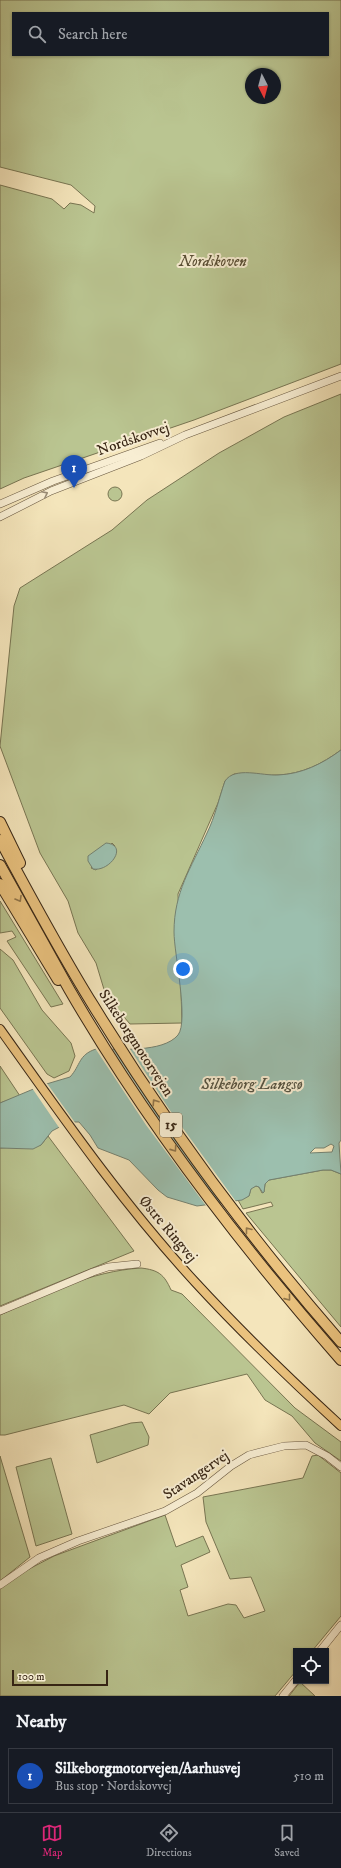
<!DOCTYPE html>
<html lang="en">
<head>
<meta charset="utf-8">
<style>
  body { margin:0; font-family:"IM FELL DW Pica",serif; background:#20242c; color:#f1f3f6 }
  .controls { position:absolute; right:12px; bottom:12px; display:grid; overflow:hidden; border-radius:0px; box-shadow:0 1px 3px #0004 }
  .controls button { width:36px; height:36px; display:grid; place-items:center; padding:0; border:0; border-bottom:1px solid #363941; background:#171b24; color:#f1f3f6; font:20px sans-serif }
  .compass { position:absolute; left:245px; top:68px; width:36px; height:36px; border-radius:50%; background:#171b24; box-shadow:0 1px 3px #0004; rotate:174deg }
  .scale { position:absolute; left:12px; bottom:10px; width:96px; box-sizing:border-box; padding-left:4px; border:2px solid #372514; border-top:0; font-size:11px; line-height:14px; white-space:nowrap; color:#372514; -webkit-text-stroke:3px #f8eed3; paint-order:stroke }
  .you { position:absolute; left:183px; top:969px; width:14px; height:14px; margin:-10px; border:3px solid #fff; border-radius:50%; background:#1a73e8; box-shadow:0 0 0 6px #1a73e833 }
  .badge { display:grid; place-items:center; width:26px; height:26px; border-radius:50%; background:#db2777; color:#fff; font-size:13px; font-weight:700 }
  .pin { position:absolute; translate:-50% -33px; filter:drop-shadow(0 1px 2px #0008) }
  .pin::after { content:''; position:absolute; top:21px; width:14px; height:12px; background:inherit; clip-path:polygon(0 0,100% 0,50% 100%) }
  .list { margin:0; padding:0; list-style:none }
  h2 { display:flex; justify-content:space-between; align-items:center; height:52px; margin:0; padding:0 16px; font-size:17px }
  h2 small { font-size:13px; font-weight:400; color:#9ea1a6 }
  .list li { display:grid; grid-template-columns:26px 1fr auto; gap:12px; align-items:center; box-sizing:border-box; height:56px; margin:0 8px 8px; padding:0 8px; border:1px solid #363941; border-radius:0px }
  .list b { display:block; font-size:15px; white-space:nowrap }
  .list p { margin:0; font-size:13px; white-space:nowrap; color:#9ea1a6 }
  .list em { font-size:13px; font-style:normal; color:#9ea1a6 }
  .icon { flex:none; width:22px; height:22px; fill:none; stroke:currentColor; stroke-width:2; stroke-linecap:round; stroke-linejoin:round }
  .map { position:relative; flex:none; width:341px; height:1696px; overflow:hidden }
  .search { position:absolute; background:#171b24; box-shadow:0 1px 3px #0004; left:12px; right:12px; top:12px; height:44px; display:flex; align-items:center; gap:10px; box-sizing:border-box; padding:0 14px; border-radius:0px; color:#9ea1a6; font-size:15px }
  .sheet { height:116px; background:#171b24 }
  nav { display:flex; justify-content:space-around; align-items:center; box-sizing:border-box; height:56px; border-top:1px solid #363941; background:#171b24; font-size:11px; color:#9ea1a6 }
  nav a { display:grid; justify-items:center; gap:2px }
  nav .on { color:#db2777 }
  .map>svg:first-child { display:block }
</style>
</head>
<body>
<div class="map">
<svg width="341" height="1696" viewBox="0 0 341 1696">
  <rect width="100%" height="100%" fill="#f4e5bb"/>
  <filter id="stains"><feTurbulence type="fractalNoise" baseFrequency=".005" numOctaves="4"/><feColorMatrix values="0 0 0 0 .2 0 0 0 0 .09 0 0 0 0 .02 0 0 0 .5 -.17"/></filter>
  <radialGradient id="worn" r=".72"><stop offset=".6" stop-color="#630" stop-opacity="0"/><stop offset="1" stop-color="#630" stop-opacity=".3"/></radialGradient>
  <g fill="#bac591" stroke="#787552" fill-rule="evenodd">
    <path d="M0 0H341V364L194 420 24 478 0 489V185L52 199 64 209 70 203 81 205 94 213 95 206 71 185 0 167ZM13 13H328V55H13ZM251 74H275V98H251Z"/>
    <path d="M341 394V750C322 764 302 774 278 775 263 776 248 773 234 774L225 781 218 803 178 894 182 1023 130 1024 106 996 96 963 78 933 68 901 40 853 0 746 14 606 20 588 112 530 147 500 219 453 284 417ZM112 843 115 846 96 870 91 868Z"/>
    <circle cx="115" cy="494" r="7"/>
    <polygon points="0,901 63,1004 51,1007 7,941 16,937 12,931 0,933"/>
    <polygon points="0,949 13,960 42,1010 71,1043 75,1056 69,1071 54,1078 47,1074 0,1008"/>
    <polygon points="0,1066 20,1096 0,1103"/>
    <polygon points="48,1136 134,1251 0,1306 0,1148 41,1145"/>
    <polygon points="323,1170 331,1170 341,1174 341,1327 246,1213 273,1206 271,1202 243,1209 238,1200 249,1196 251,1188 256,1186 259,1187 262,1193 264,1192 265,1184 269,1180"/>
    <path d="M141 1268C158 1270 164 1274 171 1290L182 1294 295 1408 341 1442V1461L315 1443 292 1416 265 1400 247 1374 170 1393 149 1414 124 1405 5 1435H0V1315C45 1294 91 1271 141 1268Z"/>
    <polygon points="142,1422 149,1437 148,1445 97,1463 90,1435 131,1423"/>
    <polygon points="318,1455 341,1473 341,1616 312,1651 296,1651 296,1671 275,1696 0,1696 0,1456 30,1557 0,1581 29,1569 54,1556 165,1515 176,1547 203,1536 210,1552 181,1565 188,1587 180,1590 188,1616 228,1604 236,1605 244,1618 265,1611 251,1577 230,1579 206,1522 203,1497 303,1478 312,1456"/>
    <polygon points="51,1458 72,1534 36,1546 16,1467"/>
    <polygon points="300,1682 315,1696 289,1696"/>
  </g>
  <g fill="#9cbfae" stroke="#748170" fill-rule="evenodd">
    <path d="M341 750V1140L339 1143 341 1174 331 1170H323L269 1180 265 1184 264 1192 263 1193 259 1187 256 1186 251 1189 249 1196 242 1200 197 1206 167 1197 158 1190 129 1160 98 1148 90 1135 79 1122H69L52 1131 41 1145 33 1149 0 1148V1103L43 1085 70 1077C81 1065 78 1055 96 1049 118 1049 163 1053 178 1035 189 1021 174 953 174 932 174 892 191 868 207 833 215 817 219 798 225 781 235 766 262 776 278 775 302 774 322 764 341 750ZM331 1144 334 1146 332 1152 310 1153 315 1148H324Z"/>
    <path d="M106 843C129 845 110 872 93 869L88 861V856Z"/>
  </g>
  <g fill="#f4e5bb">
    <polygon points="128,1046 169,1109 237,1203 223,1205 195,1166 114,1047"/>
    <polygon points="111,1047 158,1118 220,1205 207,1207 146,1125 95,1048"/>
    <polygon points="46,1082 76,1124 69,1124 60,1129 32,1088"/>
  </g>
  <g fill="none" stroke-linecap="round" stroke-linejoin="round">
    <defs>
      <g id="minor">
        <polyline points="0,504 53,481 160,443"/>
        <polyline points="0,517 51,491 141,456 185,435 341,376"/>
        <polyline points="0,1311 93,1272 108,1267 137,1264"/>
        <polyline points="0,1585 39,1558 78,1541 165,1511 197,1493 231,1466 249,1455 284,1446 306,1445 327,1456 341,1467"/>
        <polyline points="320,1651 341,1625"/>
        <polyline points="283,1696 296,1680"/>
      </g>
      <path id="major" d="M0 1029C62 1116 123 1204 196 1283 242 1333 291 1380 341 1426"/>
      <g id="highway">
        <polyline points="0,822 20,863"/>
        <path d="M0 840C30 896 60 952 93 1005 166 1124 249 1237 341 1342"/>
        <path d="M0 865C23 906 46 948 69 989 144 1119 242 1247 341 1360"/>
        <polyline points="0,884 58,980"/>
      </g>
    </defs>
    <use href="#minor" stroke="#66553e" stroke-width="8"/>
    <use href="#major" stroke="#372514" stroke-width="10"/>
    <use href="#highway" stroke="#372514" stroke-width="12"/>
    <use href="#minor" stroke="#f8eed3" stroke-width="7"/>
    <use href="#major" stroke="#eac27e" stroke-width="8"/>
    <use href="#highway" stroke="#eac27e" stroke-width="10"/>
  </g>
  <defs><path id="oneway-chevron" d="M-2-3.5L2.5 0L-2 3.5" fill="none" stroke-width="1.6" stroke-linecap="round" stroke-linejoin="round"/></defs>
  <use stroke="#988a74" href="#oneway-chevron" transform="translate(45 494) rotate(-27)"/>
  <g stroke="#907449">
    <use href="#oneway-chevron" transform="translate(19 899) rotate(60)"/>
    <use href="#oneway-chevron" transform="translate(155 1102) rotate(-124)"/>
    <use href="#oneway-chevron" transform="translate(174 1149) rotate(55)"/>
    <use href="#oneway-chevron" transform="translate(248 1230) rotate(-128)"/>
    <use href="#oneway-chevron" transform="translate(288 1298) rotate(51)"/>
  </g>
  <g text-anchor="middle" dominant-baseline="central" stroke-width="4" stroke-linejoin="round" paint-order="stroke">
    <rect fill="#f8eed3" stroke="#71614d" stroke-width="1" x="160" y="1113" width="22" height="24" rx="3"/>
    <g font-size="14" font-weight="bold" fill="#372514">
      <text x="171" y="1125">15</text>
    </g>
    <g font-size="15" font-style="italic" fill="#584d33" stroke="#f8eed3">
      <text x="213" y="261">Nordskoven</text>
    </g>
    <g font-size="15" fill="#372514" stroke="#f8eed3">
      <text transform="translate(133 439) rotate(-19)">Nordskovvej</text>
      <text transform="translate(136 1043) rotate(57)">Silkeborgmotorvejen</text>
      <text transform="translate(168 1229) rotate(50)">Østre Ringvej</text>
      <text transform="translate(196 1475) rotate(-34)">Stavangervej</text>
    </g>
    <g font-size="16" font-style="italic" fill="#555342" stroke="#f8eed3">
      <text x="252" y="1084">Silkeborg Langsø</text>
    </g>
  </g>
  <rect width="100%" height="100%" filter="url(#stains)"/>
  <rect width="100%" height="100%" fill="url(#worn)"/>
</svg>
<div class="controls">
<button><svg class="icon" aria-label="locate" viewBox="0 0 24 24"><circle cx="12" cy="12" r="6"/><path d="M12 2v4M12 18v4M2 12h4M18 12h4"/></svg></button>
</div>
<svg class="compass" viewBox="-18 -18 36 36"><path d="M0-13l5 13h-10z" fill="#e53935"/><path d="M0 13l5-13h-10z" fill="#9ea1a6"/></svg>
<div class="scale">100 m</div>
<div class="you"></div>
<div class="pin badge" style="left:74px;top:488px;background:#1a4fb4">1</div>
<div class="search"><svg class="icon" aria-label="search" viewBox="0 0 24 24"><circle cx="10" cy="10" r="6"/><path d="M15 15l6 6"/></svg>Search here</div>
</div>
<section class="sheet">
<h2>Nearby<small></small></h2>
<ul class="list">
<li><span class="badge" style="background:#1a4fb4">1</span><div><b>Silkeborgmotorvejen/Aarhusvej</b><p>Bus stop · Nordskovvej</p></div><em>510 m</em></li>
</ul>
</section>
<nav>
<a class="on"><svg class="icon" aria-label="map" viewBox="0 0 24 24"><path d="M3 6l6-2 6 2 6-2v14l-6 2-6-2-6 2zM9 4v14M15 6v14"/></svg>Map</a>
<a><svg class="icon" aria-label="directions" viewBox="0 0 24 24"><path d="M12 3l9 9-9 9-9-9zM9 14v-3h6M13 9l2 2-2 2"/></svg>Directions</a>
<a><svg class="icon" aria-label="saved" viewBox="0 0 24 24"><path d="M7 4h10v16l-5-4-5 4z"/></svg>Saved</a>
</nav>
</body>
</html>
